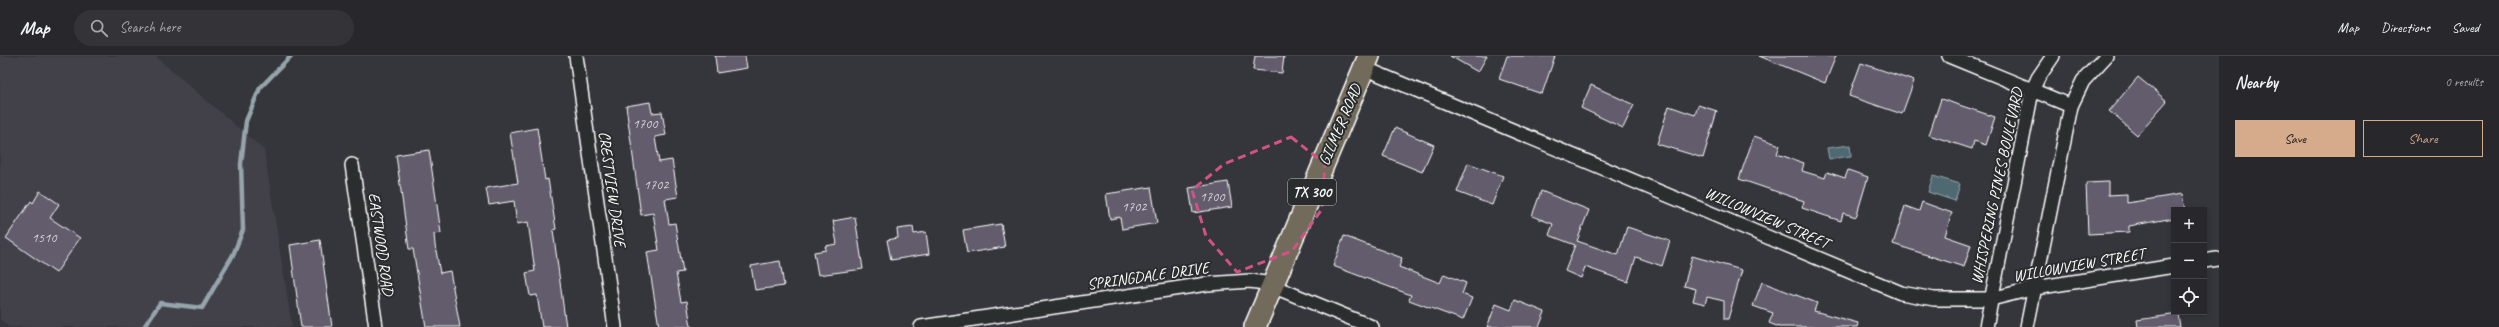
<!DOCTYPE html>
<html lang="en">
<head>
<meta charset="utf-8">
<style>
  body { margin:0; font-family:Caveat,sans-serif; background:#343438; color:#f1f3f6 }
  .controls { position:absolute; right:12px; bottom:12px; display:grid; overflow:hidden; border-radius:0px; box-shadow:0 2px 6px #0003 }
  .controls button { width:36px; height:36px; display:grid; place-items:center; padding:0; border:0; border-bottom:1px solid #444448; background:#28282c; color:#f1f3f6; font:20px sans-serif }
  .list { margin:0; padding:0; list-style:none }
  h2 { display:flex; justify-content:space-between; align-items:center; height:52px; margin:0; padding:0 16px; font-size:17px }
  h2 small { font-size:13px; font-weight:400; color:#a5a6a9 }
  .actions { display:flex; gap:8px; padding:12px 16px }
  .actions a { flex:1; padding:9px 0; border:1px solid #d6ab8b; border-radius:0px; text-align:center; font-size:14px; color:#d6ab8b }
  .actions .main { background:#d6ab8b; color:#111 }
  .icon { flex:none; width:22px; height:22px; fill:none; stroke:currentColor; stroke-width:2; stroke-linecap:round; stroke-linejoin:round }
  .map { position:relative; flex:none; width:2219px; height:271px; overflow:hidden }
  header { display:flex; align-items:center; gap:24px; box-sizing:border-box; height:56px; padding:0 20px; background:#28282c; border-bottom:1px solid #444448 }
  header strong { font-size:19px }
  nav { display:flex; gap:22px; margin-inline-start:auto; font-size:14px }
  .search { width:280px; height:36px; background:#343438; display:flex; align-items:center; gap:10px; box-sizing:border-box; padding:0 14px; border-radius:22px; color:#a5a6a9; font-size:15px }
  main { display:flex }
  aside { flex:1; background:#28282c }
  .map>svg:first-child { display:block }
</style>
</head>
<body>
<header>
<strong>Map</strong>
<div class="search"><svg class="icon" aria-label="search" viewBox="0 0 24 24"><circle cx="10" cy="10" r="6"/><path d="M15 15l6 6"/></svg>Search here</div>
<nav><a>Map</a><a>Directions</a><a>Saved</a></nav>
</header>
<main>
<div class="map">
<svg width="2219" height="271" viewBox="0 0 2219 271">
  <rect width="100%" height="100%" fill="#35363b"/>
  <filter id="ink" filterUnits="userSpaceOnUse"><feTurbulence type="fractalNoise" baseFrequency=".025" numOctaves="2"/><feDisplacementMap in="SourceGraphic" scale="8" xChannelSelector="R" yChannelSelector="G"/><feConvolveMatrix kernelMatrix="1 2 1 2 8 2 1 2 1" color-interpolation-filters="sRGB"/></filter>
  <g filter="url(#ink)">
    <polygon fill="#43414a" points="0,0 155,0 264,94 292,271 9,271 0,263"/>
    <g fill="#4f6973" stroke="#95a5ab">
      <polygon points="1850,89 1851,100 1829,103 1827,92"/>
      <polygon points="1933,120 1960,128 1955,145 1928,136"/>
    </g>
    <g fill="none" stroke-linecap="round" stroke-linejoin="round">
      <polyline stroke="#95a5ab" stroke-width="4.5" points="144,271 160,247 202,252 233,199 243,174 241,108 246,65 260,32 291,0"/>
    </g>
    <g fill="#635c6d" stroke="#fff">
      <polygon points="715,0 745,0 747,12 717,17"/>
      <polygon points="1255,0 1284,0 1282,17 1253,14"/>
      <polygon points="1450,0 1487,0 1478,16"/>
      <polygon points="1507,0 1555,0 1542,38 1499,23"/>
      <polygon points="1759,0 1836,0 1825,27"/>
      <polygon points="1861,7 1914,25 1902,58 1849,40"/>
      <polygon points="2138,21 2167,45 2137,79 2109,55"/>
      <polygon points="1591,29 1634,49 1623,72 1581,52"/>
      <polygon points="1941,43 1995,61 1986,89 1974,85 1972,93 1929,79"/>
      <polygon points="650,46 652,57 662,56 666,79 655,81 659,106 672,104 678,141 665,143 669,168 675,167 683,216 676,217 681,246 687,245 691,271 659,271 647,196 659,194 653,157 641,159 626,50"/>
      <polygon points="1698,49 1717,55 1703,102 1657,88 1669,50 1695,59"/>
      <polygon points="537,72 545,124 548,123 556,173 553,174 566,271 542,271 537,239 530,240 526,217 535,215 528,166 517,168 514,145 489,149 486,132 518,127 510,77"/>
      <polygon points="1395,72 1434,89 1422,116 1383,100"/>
      <polygon points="1754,80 1780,89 1777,98 1804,107 1802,115 1825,122 1827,116 1845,122 1848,114 1868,121 1856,161 1843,157 1841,165 1802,152 1804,145 1739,123"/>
      <polygon points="429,94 441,177 434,178 435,189 440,217 450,215 460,271 426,271 413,193 409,193 396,99"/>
      <polygon points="1468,107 1503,120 1492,149 1457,136"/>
      <polygon points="1228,126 1232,151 1193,157 1189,132"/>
      <polygon points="2108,126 2108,139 2127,138 2127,147 2182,138 2185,154 2174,154 2174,162 2129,170 2129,176 2088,178 2086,127"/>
      <polygon points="1151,131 1157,167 1122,173 1120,161 1110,163 1106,138"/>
      <polygon points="40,135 59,148 50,162 80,182 56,217 6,182 31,145 33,147"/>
      <polygon points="1541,135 1589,154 1577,185 1618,199 1627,171 1670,185 1662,210 1636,201 1628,226 1585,211 1581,222 1565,215 1575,189 1549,179 1553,168 1532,160"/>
      <polygon points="1922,146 1952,157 1945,180 1971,189 1964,211 1893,188 1905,150 1919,155"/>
      <polygon points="855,161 863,213 818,219 814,196 826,194 825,190 837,188 833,165"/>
      <polygon points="1001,168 1005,191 967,197 963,174"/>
      <polygon points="913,171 914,178 926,176 929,198 891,204 887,184 898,182 897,173"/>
      <polygon points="1344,180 1402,202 1399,211 1440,227 1444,218 1466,227 1462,238 1472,242 1463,264 1409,244 1411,239 1333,210"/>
      <polygon points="320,184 332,271 301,271 290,189"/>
      <polygon points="1692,200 1742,214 1728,263 1724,263 1724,245 1707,241 1705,248 1693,245 1696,233 1684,230"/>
      <polygon points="780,205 784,230 755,234 751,210"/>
      <polygon points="1762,226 1817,247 1814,255 1858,267 1857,271 1779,271 1769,267 1773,257 1753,250"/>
      <polygon points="1515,244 1545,256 1539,271 1487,271 1496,248 1511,254"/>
      <polygon points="2178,258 2180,271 2138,271 2137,264"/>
    </g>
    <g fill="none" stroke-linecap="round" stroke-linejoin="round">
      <defs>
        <g id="street">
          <polyline points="576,0 615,271"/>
          <polyline points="1949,0 2071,50"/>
          <polyline points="1364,12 1901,237 1934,243 1991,243 2035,232 2174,210"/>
          <polyline points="352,109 376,271"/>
          <polyline points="2204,205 2217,203"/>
          <polyline points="921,271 1207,228 1250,225 1265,227 1372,271"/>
          <polyline points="1986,271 2032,35 2038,22 2053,0"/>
          <polyline points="2027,271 2071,50 2083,25 2106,0"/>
        </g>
        <polyline id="primary" points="1255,271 1369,0"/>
      </defs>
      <use href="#street" stroke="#fff" stroke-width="16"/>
      <use href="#primary" stroke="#fff" stroke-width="24"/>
      <use href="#street" stroke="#2a2d2e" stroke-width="13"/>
      <use href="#primary" stroke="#726b5a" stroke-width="21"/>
    </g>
  </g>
  <path fill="none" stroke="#d15284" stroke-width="3" stroke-dasharray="8 5" stroke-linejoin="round" d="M1291 81 1325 108 1322 153 1292 195 1237 216 1206 180 1192 134 1224 108Z"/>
  <g text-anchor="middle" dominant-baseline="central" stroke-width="4" stroke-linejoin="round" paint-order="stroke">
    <g font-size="14" fill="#d8d6da">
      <text x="645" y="67">1700</text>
      <text x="656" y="128">1702</text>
      <text x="1212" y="140">1700</text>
      <text x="1134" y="150">1702</text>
      <text x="44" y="181">1510</text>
    </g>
    <rect fill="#2a2d2e" stroke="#bfc0c0" stroke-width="1" x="1288" y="123" width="48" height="26" rx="3"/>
    <g font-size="15" font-weight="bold" fill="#fff">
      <text x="1312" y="136">TX 300</text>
    </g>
    <g font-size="16" fill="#fff" stroke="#2a2d2e">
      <text transform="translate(1340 69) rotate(-67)">GILMER ROAD</text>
      <text transform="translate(1997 130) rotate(-78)">WHISPERING PINES BOULEVARD</text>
      <text transform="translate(612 133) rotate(82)">CRESTVIEW DRIVE</text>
      <text transform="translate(1767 162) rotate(23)">WILLOWVIEW STREET</text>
      <text transform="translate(381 188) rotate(82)">EASTWOOD ROAD</text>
      <text transform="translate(2079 209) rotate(-10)">WILLOWVIEW STREET</text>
      <text transform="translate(1148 220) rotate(-8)">SPRINGDALE DRIVE</text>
    </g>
  </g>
</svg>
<div class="controls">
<button>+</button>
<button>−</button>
<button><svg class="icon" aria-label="locate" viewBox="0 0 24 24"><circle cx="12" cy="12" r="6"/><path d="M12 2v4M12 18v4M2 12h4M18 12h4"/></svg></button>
</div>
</div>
<aside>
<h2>Nearby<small>0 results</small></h2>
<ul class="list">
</ul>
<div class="actions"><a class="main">Save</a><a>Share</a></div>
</aside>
</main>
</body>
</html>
